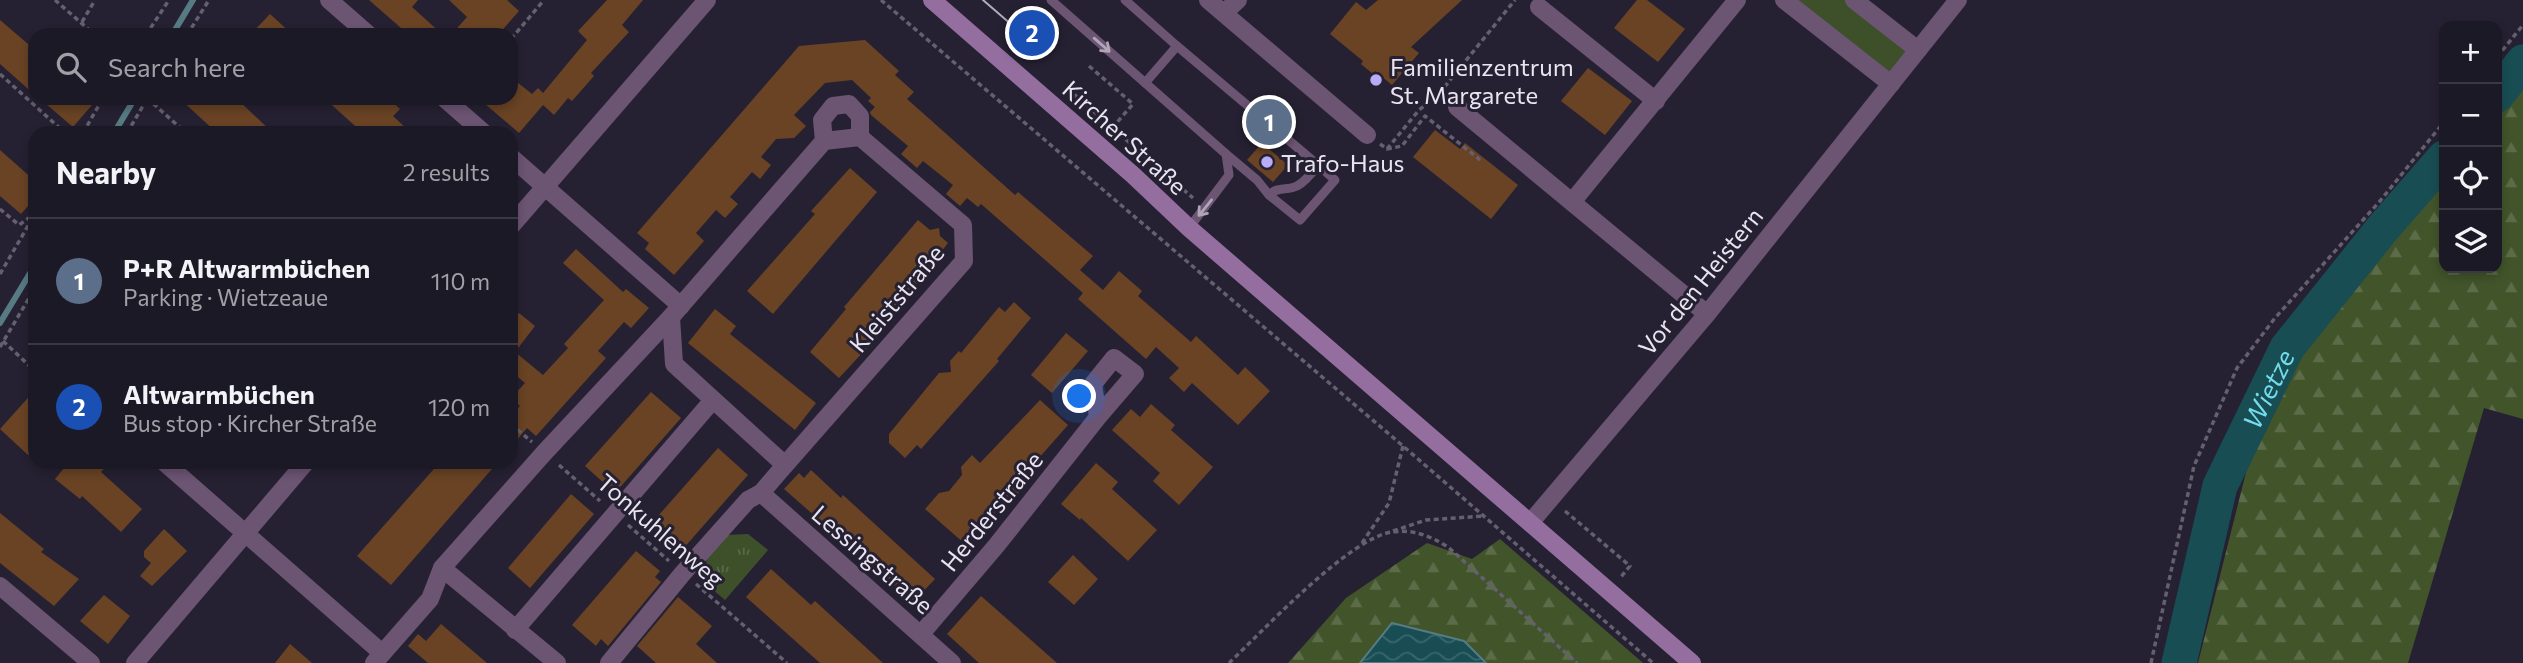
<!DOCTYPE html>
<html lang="en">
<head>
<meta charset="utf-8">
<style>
  body { margin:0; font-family:Commissioner,sans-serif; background:#292632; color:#f1f3f6 }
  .controls { position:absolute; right:21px; top:21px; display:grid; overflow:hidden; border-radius:14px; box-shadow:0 4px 10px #0003 }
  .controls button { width:63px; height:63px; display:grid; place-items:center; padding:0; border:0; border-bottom:2px solid #3a3843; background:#1c1926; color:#f1f3f6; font:35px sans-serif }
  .you { position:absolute; left:1080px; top:397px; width:24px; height:24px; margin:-18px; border:5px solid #fff; border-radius:50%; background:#1a73e8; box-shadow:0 0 0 10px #1a73e833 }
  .badge { display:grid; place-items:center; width:46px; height:46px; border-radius:50%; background:#0f766e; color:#fff; font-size:23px; font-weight:700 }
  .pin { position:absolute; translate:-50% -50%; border:4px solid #fff; box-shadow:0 2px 7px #0006 }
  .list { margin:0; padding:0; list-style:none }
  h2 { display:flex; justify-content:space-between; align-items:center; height:91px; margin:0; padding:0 28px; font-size:30px }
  h2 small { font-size:23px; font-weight:400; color:#a0a0a7 }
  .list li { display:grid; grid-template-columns:46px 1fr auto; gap:21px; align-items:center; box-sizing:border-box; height:126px; padding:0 28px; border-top:2px solid #3a3843 }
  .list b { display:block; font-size:26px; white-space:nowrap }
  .list p { margin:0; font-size:23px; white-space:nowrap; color:#a0a0a7 }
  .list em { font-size:23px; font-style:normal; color:#a0a0a7 }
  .icon { flex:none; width:38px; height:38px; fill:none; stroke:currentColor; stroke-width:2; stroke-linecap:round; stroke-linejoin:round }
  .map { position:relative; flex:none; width:2523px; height:663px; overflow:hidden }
  .search { position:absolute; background:#1c1926; box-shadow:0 4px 10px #0003; left:28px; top:28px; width:490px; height:77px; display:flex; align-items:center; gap:18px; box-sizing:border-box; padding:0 24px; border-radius:21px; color:#a0a0a7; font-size:26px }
  .panel { position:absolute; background:#1c1926; box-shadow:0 4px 10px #0003; left:28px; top:126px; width:490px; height:343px; border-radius:21px }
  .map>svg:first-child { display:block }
</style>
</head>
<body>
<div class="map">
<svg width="2523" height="663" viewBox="0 0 2523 663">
  <defs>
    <pattern id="forest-firs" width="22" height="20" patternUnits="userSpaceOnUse" patternTransform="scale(1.75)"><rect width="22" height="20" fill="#41542a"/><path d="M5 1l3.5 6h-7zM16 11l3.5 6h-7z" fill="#5c6c49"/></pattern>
    <pattern id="park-tufts" width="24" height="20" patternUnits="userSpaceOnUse" patternTransform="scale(1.75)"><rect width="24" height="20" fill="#3e502a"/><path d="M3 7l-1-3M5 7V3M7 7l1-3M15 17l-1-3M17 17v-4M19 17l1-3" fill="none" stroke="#5a6949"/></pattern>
    <pattern id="water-waves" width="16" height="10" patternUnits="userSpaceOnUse" patternTransform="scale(1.75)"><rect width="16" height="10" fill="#184d54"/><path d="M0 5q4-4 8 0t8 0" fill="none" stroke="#3a666d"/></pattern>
  </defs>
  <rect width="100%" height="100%" fill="#262132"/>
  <polygon fill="#3e502a" points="1791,0 1848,0 1912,50 1890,79"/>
  <g fill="url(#forest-firs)">
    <polygon points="2523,85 2523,419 2484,408 2408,663 2198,663 2268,385 2444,178 2444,268 2497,268 2497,116"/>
    <polygon points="1500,539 1643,663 1486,663 1464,641 1392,624 1360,663 1288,663 1346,598 1427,543 1472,559"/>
  </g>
  <polygon fill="url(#park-tufts)" points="748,534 768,550 725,600 704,582 707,557 727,535"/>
  <polygon fill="url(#water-waves)" stroke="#567b83" stroke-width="2" points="1392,623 1464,641 1486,663 1360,663"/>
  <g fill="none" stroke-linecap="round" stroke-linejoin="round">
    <g stroke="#567b83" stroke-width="6">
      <polyline points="172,35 193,0"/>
      <polyline points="114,133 135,98"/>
      <polyline points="0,323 35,265"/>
    </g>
    <g stroke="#184d54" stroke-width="35">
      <polyline points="2497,95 2523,62"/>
      <path id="s1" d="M2179 663 2220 486 2287 348 2383 228 2444 158"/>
    </g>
  </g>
  <g fill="#694324">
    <polygon points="369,0 418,0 412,7 443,35 409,35"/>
    <polygon points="449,0 507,0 519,11 498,35 451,35 467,17"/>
    <polygon points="607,0 643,0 622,25 629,32 591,73 594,76 572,101 568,98 554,115 543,105 519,133 478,98 511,98 511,89 517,82 532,94 538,88 543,93 587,40 578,31"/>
    <polygon points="1378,0 1462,0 1411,47 1419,53 1392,85 1375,71 1373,74 1361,64 1363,61 1330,34 1356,2 1366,10"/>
    <polygon points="1637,0 1647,0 1685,29 1658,62 1614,28"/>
    <polygon points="270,14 293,35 250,35"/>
    <polygon points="0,20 35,50 35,95 0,64"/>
    <polygon points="865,40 899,71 895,75 914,92 907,99 1015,195 1018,192 1093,256 1080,270 1103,290 1119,271 1142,291 1138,296 1191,342 1196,336 1238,375 1245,367 1270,391 1238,425 1192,383 1184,392 1169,378 1179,368 1156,347 1146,359 1078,299 1083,293 981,204 978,207 967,198 960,206 946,194 953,185 923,161 917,168 901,154 908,146 871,115 870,112 875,107 868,101 871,98 852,80 825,83 794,115 806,126 794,138 776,139 761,157 771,165 760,179 752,172 730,197 738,204 725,218 716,210 696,233 704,241 674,275 645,249 649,243 637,233 799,46"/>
    <polygon points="1588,68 1632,101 1605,135 1561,101"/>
    <polygon points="39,98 98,98 73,127"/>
    <polygon points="179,98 236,98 273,133 217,133"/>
    <polygon points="324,98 388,98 400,109 393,116 411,133 363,133"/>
    <polygon points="1435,130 1460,149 1465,143 1518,185 1491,219 1413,157"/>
    <polygon points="1262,143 1288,165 1273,182 1247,160"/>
    <polygon points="0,150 35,181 35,198 21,214 0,196"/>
    <polygon points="850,168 877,192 773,314 747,291 815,214 811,211"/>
    <polygon points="918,220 930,230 939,228 940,236 948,243 941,252 944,254 882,321 883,323 875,333 878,336 839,378 810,352 846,309 844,307"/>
    <polygon points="576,249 623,292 626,289 649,308 631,328 624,322 598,351 606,358 536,436 527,428 511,447 511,416 520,406 511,398 525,383 511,371 511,324 519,313 535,326 515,352 543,375 568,348 564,344 604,300 563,263"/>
    <polygon points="1014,302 1031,318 997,359 999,361 921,449 917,445 905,458 889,443 889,434 939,373 951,372 950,361 959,351 961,353 999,307 1005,312"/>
    <polygon points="715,309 736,326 730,334 816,403 795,430 688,343"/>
    <polygon points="1066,333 1088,351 1052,393 1031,375"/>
    <polygon points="35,390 35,447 28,455 0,429"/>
    <polygon points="651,392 681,418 615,493 585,466"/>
    <polygon points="1040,400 1068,425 1016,484 1022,489 1003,510 1000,507 965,544 925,509 939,493 949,491 962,475 961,467 972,455 980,463"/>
    <polygon points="1151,404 1175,425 1171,430 1213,467 1179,505 1153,481 1160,473 1112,430 1131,409 1140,417"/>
    <polygon points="718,448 748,475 682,550 651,524"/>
    <polygon points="69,462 110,462 101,472 142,509 121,532 82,496 80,499 55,479"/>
    <polygon points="440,462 498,462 391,585 357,556"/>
    <polygon points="1096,463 1118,482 1112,489 1157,530 1128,561 1081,518 1080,520 1061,504"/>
    <polygon points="811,470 841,498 843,495 935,579 913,602 784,489 799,473 804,478"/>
    <polygon points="571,494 594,514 530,588 508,568"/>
    <polygon points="0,513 44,549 41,552 79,579 54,606 0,563"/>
    <polygon points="164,529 187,551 152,586 140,576 151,563 144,557 144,551"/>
    <polygon points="636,551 660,571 655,577 661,582 608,646 601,639 596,646 572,625"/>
    <polygon points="1073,555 1098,579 1074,605 1048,582"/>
    <polygon points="771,569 811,605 815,601 883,663 820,663 746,597"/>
    <polygon points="104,595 130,616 108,644 80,621"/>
    <polygon points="981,596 1057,663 979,663 947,634"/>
    <polygon points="678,597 712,626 696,644 717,663 656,663 637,646"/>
    <polygon points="441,624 487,663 428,663 408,646 418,634 426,641"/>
    <polygon points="290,644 312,663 275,663"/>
  </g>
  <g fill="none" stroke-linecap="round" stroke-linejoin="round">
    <g stroke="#64606f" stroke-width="3.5" stroke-dasharray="5 3.5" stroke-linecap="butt">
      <polyline points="55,0 95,35"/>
      <polyline points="881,0 1403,446 1653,663"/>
      <polyline points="82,22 95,0"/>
      <polyline points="146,35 169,0"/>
      <polyline points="187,35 209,0"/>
      <polyline points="511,39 544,0"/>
      <polyline points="2497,57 2523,25"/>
      <polyline points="1089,66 1133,104 1113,127"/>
      <polyline points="0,74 65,133"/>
      <polyline points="1068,89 1193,198"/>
      <polyline points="147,98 186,133"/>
      <polyline points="83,133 103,98"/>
      <polyline points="127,133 147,99"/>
      <polyline points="1380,144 1387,149 1402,146 1425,116 1479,159 1476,162"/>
      <polyline points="1387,149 1419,110 1438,95 1515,0"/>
      <polyline points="0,209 19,225 33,215"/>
      <polyline points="0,274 35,214"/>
      <polyline points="3,341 35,371"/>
      <polyline points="0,347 35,288"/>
      <polyline points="511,424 532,442"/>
      <polyline points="559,465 600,501"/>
      <polyline points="1565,511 1630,566 1620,578"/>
      <polyline points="628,525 669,561"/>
      <polyline points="1393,531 1426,520 1484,516"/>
      <polyline points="1362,543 1389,503 1403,446"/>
      <polyline points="696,584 787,663"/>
      <path d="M1229 663C1263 631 1349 538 1392 532 1414 529 1430 536 1448 547L1577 663"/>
      <polyline points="2151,663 2194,466 2237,368 2275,318 2380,201 2444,122"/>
    </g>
    <g stroke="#6c5473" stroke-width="9">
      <polyline points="1051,0 1226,154 1229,175 1189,228"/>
      <polyline points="1125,0 1177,46 1145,83"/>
      <path d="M1177 46 1318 165 1335 180 1300 220 1269 195C1278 186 1287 191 1297 186 1305 182 1312 173 1318 165"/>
      <polyline points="1226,154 1257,180 1269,195"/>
    </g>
    <g stroke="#6c5473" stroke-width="18">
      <polyline points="329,0 369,35"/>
      <polyline points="1208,0 1367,135"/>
      <polyline points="1784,0 1891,84"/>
      <polyline points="1854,0 1918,50"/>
      <polyline points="1539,7 1656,101"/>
      <polyline points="1224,13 1238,0"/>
      <polyline points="444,98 484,133"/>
      <polyline points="1457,107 1707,314"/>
      <polyline points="824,141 822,120 833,106 849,104 860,116 860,137"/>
      <polyline points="511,157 681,306"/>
      <polyline points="1572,202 1737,0"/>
      <polyline points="511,226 707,0"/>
      <polyline points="164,462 382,653"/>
      <polyline points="761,493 952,663"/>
      <polyline points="1530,523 1707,314 1958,0"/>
      <polyline points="442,568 557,663"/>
      <polyline points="0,586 91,663"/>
      <polyline points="515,630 713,400"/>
      <polyline points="921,634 996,546 1098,417 1135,374 1114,358 1093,384 1098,417"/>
      <polyline points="135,663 306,462"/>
      <polyline points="374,663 430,599 442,568 544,453 671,317 824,141 860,137 963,225 964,261 785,465"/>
      <polyline points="609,663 683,573 748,500 761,493 785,465 674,364 671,317"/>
    </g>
    <polyline stroke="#956ea0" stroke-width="18" points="932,0 1133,175 1189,228 1692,663"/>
    <polyline stroke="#b2aebc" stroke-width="2" points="983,0 1027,38"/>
  </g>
  <defs><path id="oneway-shaft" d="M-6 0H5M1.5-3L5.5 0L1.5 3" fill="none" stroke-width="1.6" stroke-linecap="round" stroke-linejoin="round" transform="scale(1.75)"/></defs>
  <g stroke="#b0a4b8">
    <use href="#oneway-shaft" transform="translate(1102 45) rotate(41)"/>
    <use href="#oneway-shaft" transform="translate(1205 208) rotate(129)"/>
  </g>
  <g fill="#b8abf7" stroke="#262132" stroke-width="2.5">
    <circle cx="1376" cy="80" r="7"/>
    <circle cx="1267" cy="162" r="7"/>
  </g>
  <g text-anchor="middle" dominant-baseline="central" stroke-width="6" stroke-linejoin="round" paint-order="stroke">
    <g font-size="24" fill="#e8e5f1" stroke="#262132" text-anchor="start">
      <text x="1390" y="66">Familienzentrum<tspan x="1390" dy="28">St. Margarete</tspan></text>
      <text x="1281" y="162">Trafo-Haus</text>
    </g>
    <g font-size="24" fill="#e8e5f1" stroke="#262132">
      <text transform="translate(1125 137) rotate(42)">Kircher Straße</text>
      <text transform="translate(1700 281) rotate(-51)">Vor den Heistern</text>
      <text transform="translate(896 298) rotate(-50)">Kleiststraße</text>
      <text transform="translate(991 511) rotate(-51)">Herderstraße</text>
      <text transform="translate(661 530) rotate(41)">Tonkuhlenweg</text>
      <text transform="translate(873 559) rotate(41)">Lessingstraße</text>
    </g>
    <g font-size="26" font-style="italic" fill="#73dcea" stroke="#262132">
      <text stroke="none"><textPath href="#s1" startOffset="290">Wietze</textPath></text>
    </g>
  </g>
</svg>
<div class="controls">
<button>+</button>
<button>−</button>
<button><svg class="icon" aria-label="locate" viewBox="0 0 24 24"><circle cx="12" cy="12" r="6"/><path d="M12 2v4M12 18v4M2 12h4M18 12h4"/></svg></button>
<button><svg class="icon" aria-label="layers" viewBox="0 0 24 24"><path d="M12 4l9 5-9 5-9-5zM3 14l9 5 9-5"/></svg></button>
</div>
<div class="you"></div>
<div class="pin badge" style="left:1269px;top:122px;background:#5c6f8a">1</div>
<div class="pin badge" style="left:1032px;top:33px;background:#1a4fb4">2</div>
<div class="search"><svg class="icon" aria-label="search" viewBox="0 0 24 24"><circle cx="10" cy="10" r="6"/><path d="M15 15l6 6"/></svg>Search here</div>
<section class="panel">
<h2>Nearby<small>2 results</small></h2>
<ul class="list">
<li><span class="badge" style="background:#5c6f8a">1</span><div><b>P+R Altwarmbüchen</b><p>Parking · Wietzeaue</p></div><em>110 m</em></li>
<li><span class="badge" style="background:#1a4fb4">2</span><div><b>Altwarmbüchen</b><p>Bus stop · Kircher Straße</p></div><em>120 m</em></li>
</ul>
</section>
</div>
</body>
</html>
